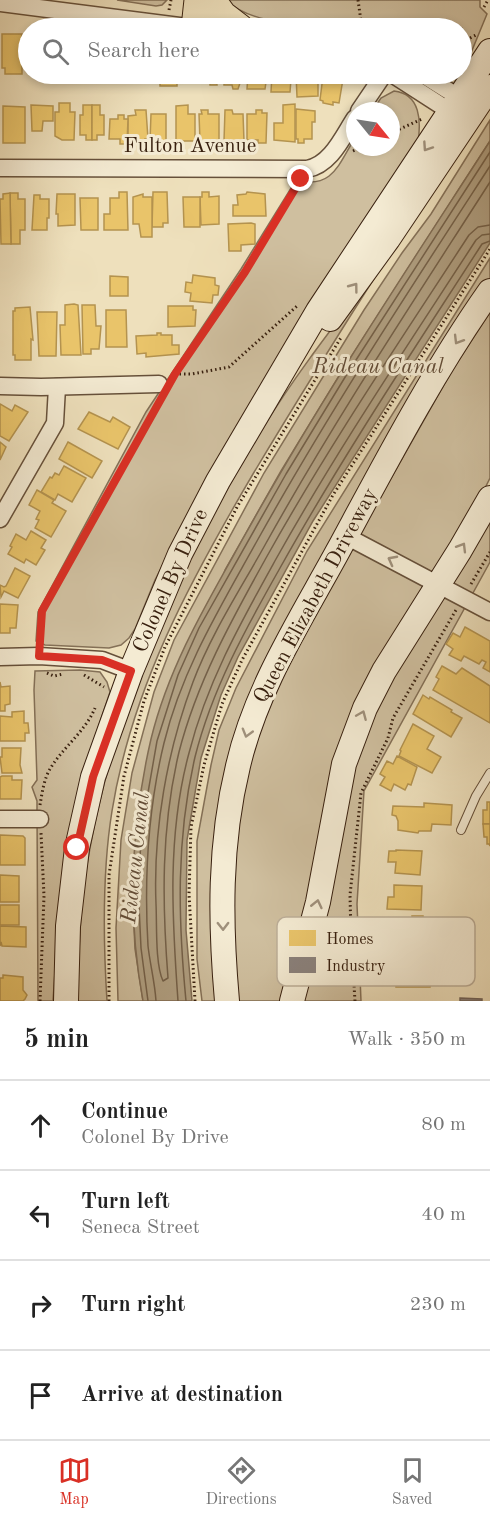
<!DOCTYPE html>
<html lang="en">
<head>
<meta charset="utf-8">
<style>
  body { margin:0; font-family:"Old Standard TT",serif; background:#f6f6f6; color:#222 }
  .compass { position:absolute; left:346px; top:102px; width:54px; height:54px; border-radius:50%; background:#fff; box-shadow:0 3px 9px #0003; rotate:120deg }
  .stop { position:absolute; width:18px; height:18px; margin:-14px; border:4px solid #d93025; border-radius:50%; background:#fff }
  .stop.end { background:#d93025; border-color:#fff; box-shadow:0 2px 6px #0008 }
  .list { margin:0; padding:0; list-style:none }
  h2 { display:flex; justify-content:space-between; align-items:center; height:78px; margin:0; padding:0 24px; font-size:26px }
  h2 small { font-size:20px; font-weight:400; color:#767676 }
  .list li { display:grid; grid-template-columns:39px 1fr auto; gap:18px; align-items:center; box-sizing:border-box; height:90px; padding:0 24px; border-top:2px solid #e0e0e0 }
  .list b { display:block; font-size:22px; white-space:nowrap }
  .list p { margin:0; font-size:20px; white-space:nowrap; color:#767676 }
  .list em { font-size:20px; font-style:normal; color:#767676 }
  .icon { flex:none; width:33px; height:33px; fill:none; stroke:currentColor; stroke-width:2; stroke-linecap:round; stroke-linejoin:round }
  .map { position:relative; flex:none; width:490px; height:1001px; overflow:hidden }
  .search { position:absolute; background:#fff; box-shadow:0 3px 9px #0003; left:18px; right:18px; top:18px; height:66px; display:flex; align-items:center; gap:15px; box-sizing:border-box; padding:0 21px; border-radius:33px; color:#767676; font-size:22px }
  .sheet { height:438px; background:#fff }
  nav { display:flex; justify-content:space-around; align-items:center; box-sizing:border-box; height:84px; border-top:2px solid #e0e0e0; background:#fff; font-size:16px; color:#767676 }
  nav a { display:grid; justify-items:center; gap:3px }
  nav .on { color:#d93025 }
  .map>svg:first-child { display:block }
</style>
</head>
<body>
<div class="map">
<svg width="490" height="1001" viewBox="0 0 490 1001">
  <rect width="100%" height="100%" fill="#eee0bc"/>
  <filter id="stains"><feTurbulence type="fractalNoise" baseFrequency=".00333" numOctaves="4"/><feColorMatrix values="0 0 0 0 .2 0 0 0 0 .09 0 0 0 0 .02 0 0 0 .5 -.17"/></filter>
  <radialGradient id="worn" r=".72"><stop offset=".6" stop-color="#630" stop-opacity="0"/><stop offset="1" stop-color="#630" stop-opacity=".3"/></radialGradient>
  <g fill="#cfbf9f" stroke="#847057" stroke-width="1.5">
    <polygon points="117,0 167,0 162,5 156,6"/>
    <path d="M227 0H480V7L487 14 468 60 462 65V28C413 28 258 38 227 0Z"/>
    <path d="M394 91C421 94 421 122 418 142L197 498 155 580 135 629 129 638 121 645 109 648 45 645 36 641 38 612 146 412 241 269 296 180C333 190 339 163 355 138V147H391V111H372L381 98Z"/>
    <polygon points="490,120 490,141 342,371 281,471 225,570 132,885 135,949 143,1001 118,1001 116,928 121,840 132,773 154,692 174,640 264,473 364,310 402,253 431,214"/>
    <polygon points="490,258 490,281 252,701 217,1001 202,1001 197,959 197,841 211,765 219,730 236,688 307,551"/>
    <path d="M380 265 382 266C338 335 295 404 253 474 190 581 132 687 112 811 102 873 103 938 107 1001H77C79 949 80 899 90 848 117 699 187 551 266 423 300 368 341 317 380 265Z"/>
    <polygon points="490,312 490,478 482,494 360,696 285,1001 238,1001 231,907 233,848 251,752 272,697 314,614 453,369"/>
    <polygon points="490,512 490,562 364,791 357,904 361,1001 301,1001 348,775 368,721"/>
    <polygon points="80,670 100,672 107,682 110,692 91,749 59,913 53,1001 38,1001 37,810 37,801 32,787 37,780 34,690 35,671"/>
  </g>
  <path fill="#b09f81" stroke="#806c53" stroke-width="1.5" d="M490 141V243L313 521 238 657 221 695 201 758 187 840 186 930 192 1001H143C127 915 131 825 151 739 169 665 208 601 245 535 320 400 406 271 490 141Z"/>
  <g fill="#e9c46a" stroke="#b4934f" stroke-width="1.5">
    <polygon points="2,34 22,34 22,74 5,74 5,68 2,68"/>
    <rect x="56" y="74" width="10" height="3"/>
    <polygon points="82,74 104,74 104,79 82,78"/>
    <rect x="135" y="74" width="20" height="4"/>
    <polygon points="155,74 177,74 177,86 160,86 160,75"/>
    <polygon points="191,74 219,74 219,75 216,75 217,85 210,85 210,82 191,81"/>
    <polygon points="224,74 243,74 238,89 233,89 232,85 224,85"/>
    <polygon points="248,74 267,75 265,89 247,89"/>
    <polygon points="272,74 290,74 290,79 291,79 290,92 271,92"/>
    <polygon points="296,74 310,74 310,81 318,81 318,96 297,97"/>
    <polygon points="323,76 343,79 339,103 333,102 333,105 323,103 323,101 320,100"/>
    <polygon points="59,103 70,103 70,112 75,112 74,140 62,140 55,136 55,112 59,112"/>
    <polygon points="295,104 295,142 274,140 274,123 283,123 283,105"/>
    <polygon points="31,105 53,106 53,121 43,121 42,131 32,131"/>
    <polygon points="83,105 92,105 92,140 86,140 86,135 80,135 80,115 83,115"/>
    <polygon points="92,105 100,105 100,115 104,115 104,135 97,135 97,140 92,140"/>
    <polygon points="188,105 188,114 195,114 195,141 176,141 176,106"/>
    <polygon points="3,106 25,107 25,143 3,143"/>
    <polygon points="296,109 315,111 315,122 312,122 312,139 304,139 304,143 298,143 298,139 296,139"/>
    <polygon points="135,110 146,110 148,139 145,139 146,144 137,144 137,139 128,139 128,116 136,115"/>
    <polygon points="201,110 208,110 208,114 219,114 219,141 200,141 199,114 202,114"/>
    <polygon points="225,110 232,110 233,114 243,114 244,141 224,141"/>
    <polygon points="256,110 262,110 262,113 267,113 266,143 258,143 258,140 247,140 247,114 256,114"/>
    <polygon points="151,114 166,114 166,141 150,141"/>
    <polygon points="118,115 124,115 124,119 128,119 127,144 120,144 120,139 109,139 110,119 118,119"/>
    <polygon points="119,192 127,192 128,230 104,230 104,214 110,214 110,198 119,198"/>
    <polygon points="153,192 167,192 168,223 163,223 163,227 152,227"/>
    <polygon points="202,192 209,192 209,197 219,196 219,224 201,225 200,197 202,197"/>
    <polygon points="247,192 265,194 266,216 233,216 233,205 238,205 237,195 246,194"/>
    <polygon points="10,193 18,193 18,199 25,199 25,230 20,230 20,244 11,244"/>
    <polygon points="10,193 11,244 1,244 0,199 3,199 3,194"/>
    <polygon points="57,194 75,194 75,225 58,226 58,214 56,214"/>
    <polygon points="143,194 143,197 152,197 152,237 141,237 139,224 133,224 133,197"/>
    <polygon points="34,195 40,195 40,199 49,199 49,218 47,218 47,230 32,230"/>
    <polygon points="183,197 200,197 200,227 184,227"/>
    <polygon points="80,198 98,198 98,230 81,230"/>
    <polygon points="251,223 255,224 255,244 241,245 241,251 229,251 228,224"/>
    <polygon points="193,275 215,278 215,285 219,286 218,295 213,295 212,303 190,301 191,293 185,292 186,282 192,283"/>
    <polygon points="110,276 128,277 128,296 110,296"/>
    <polygon points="74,304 78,305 81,355 61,355 60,325 65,325 65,305"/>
    <polygon points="82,305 95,305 96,326 101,326 99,349 91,349 91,354 83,354"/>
    <polygon points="168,306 193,306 193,310 196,310 195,326 168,327"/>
    <polygon points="30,307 33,340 31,339 31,360 15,360 15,355 13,355 13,311 15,311 15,308"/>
    <polygon points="106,310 126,310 127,347 106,347"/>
    <polygon points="37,312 57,312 56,356 39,356"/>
    <polygon points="157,333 161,333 161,335 172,335 172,345 179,345 179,354 146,357 146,353 137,354 136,336 157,335"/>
    <polygon points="0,404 12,411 15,405 28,412 9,441 0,436"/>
    <polygon points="89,412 110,422 113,417 130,427 118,449 78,429"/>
    <polygon points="0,442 6,447 0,460"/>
    <polygon points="68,442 102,461 92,478 59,459"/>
    <polygon points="64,466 86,478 72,502 58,494 55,500 41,492 50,477 52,478 55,473 59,475"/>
    <polygon points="37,490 54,500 52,503 66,511 51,537 35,528 39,520 36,519 40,511 29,505"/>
    <polygon points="31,531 46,540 41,548 45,550 36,565 26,559 24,563 8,554 12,547 10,546 16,534 26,540"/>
    <polygon points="15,568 30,576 18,598 4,591 1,597 0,585 4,587 6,586"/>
    <polygon points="0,604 18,605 16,628 10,628 10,633 0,633"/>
    <polygon points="465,627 490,641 490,672 483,668 486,662 482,660 479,664 464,656 461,661 449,655 453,649 446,644 453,633 460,637"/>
    <polygon points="442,666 456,674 462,668 490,686 490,723 433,690 439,679 436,677"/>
    <polygon points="0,682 1,687 10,686 10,704 5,705 5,711 0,711"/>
    <polygon points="423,695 429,699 430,697 452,710 451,712 462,718 451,737 413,714"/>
    <polygon points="24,711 24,723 28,723 29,733 25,733 25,741 0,741 0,716 12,717 12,712"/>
    <polygon points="413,724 434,736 427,749 441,757 432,773 399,756 401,751 400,750"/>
    <polygon points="2,748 21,748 20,765 22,773 2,773 0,757 2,757"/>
    <polygon points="397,756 417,767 411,785 408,784 405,790 394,784 391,791 380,785 385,777 380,774 387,761 393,764"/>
    <polygon points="2,776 12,776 12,780 22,780 21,799 0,799 0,777"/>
    <polygon points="487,802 490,802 490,824 483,824 483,810 487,810"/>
    <polygon points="424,803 452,805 451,825 432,824 431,831 419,831 418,833 398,830 398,821 396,816 392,815 393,806 424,807"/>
    <polygon points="483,824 490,824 490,846 489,844 487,844 487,837 484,837"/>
    <polygon points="0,835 23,836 25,838 25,865 0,865"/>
    <polygon points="396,850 422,851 420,875 395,873 396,862 388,862 389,851 396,851"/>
    <polygon points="0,875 19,876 19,902 0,902"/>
    <polygon points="394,885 422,886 421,910 387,909 388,897 394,897"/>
    <rect x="0" y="905" width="19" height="20"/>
    <polygon points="412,916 423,916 423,920 425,920 423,933 433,933 433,941 422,941 419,944 390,943 390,922 401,922 401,918 412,919"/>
    <polygon points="0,926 26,927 26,947 2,946 1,942 0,946"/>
    <polygon points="396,950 426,950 426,956 430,956 430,972 439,972 439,983 430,983 430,987 396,987 396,974 389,974 390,952 396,952"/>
    <polygon points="3,975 23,977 23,990 27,995 25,999 23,1001 0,1001 0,978 3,978"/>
  </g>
  <polygon fill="#8a817c" stroke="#71645b" stroke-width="1.5" points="460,998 482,999 482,1001 460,1001"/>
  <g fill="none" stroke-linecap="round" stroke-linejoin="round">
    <g stroke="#746048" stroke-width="1.5">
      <path d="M490 182C413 302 334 421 265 545 240 590 211 634 193 682 167 751 153 830 156 904 157 924 155 964 163 981L168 978C162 901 161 828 179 752 197 682 231 621 266 558 328 447 400 341 469 235L478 227 490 225"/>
      <polyline points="148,1001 141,948 138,885 142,827 157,741 178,675 199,628 286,474 347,374 490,152"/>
      <path d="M156 1001C155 983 150 964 148 946 144 878 148 809 164 743 182 669 221 606 257 541 329 412 410 289 490 166"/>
      <path d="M178 1001C172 918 167 834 189 753 207 682 241 622 276 559 337 450 408 345 476 240L482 235 490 234"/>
      <path d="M186 1001C178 918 176 839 195 757 212 689 246 628 280 568 342 457 413 351 482 244L490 241"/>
    </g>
    <defs>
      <polyline id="lane" points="461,830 476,796 490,773"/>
      <g id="street">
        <polyline points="0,3 195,28"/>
        <polyline points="392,74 451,112 460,114"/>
        <polyline points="422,74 460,98 464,105"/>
        <polyline points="359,111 384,74"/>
        <path d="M0 168 307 169C331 165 343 136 355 118"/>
        <polyline points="0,386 41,387 159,384"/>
        <polyline points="0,519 55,423 57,387"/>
        <polyline points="346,536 490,612"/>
        <polyline points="0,657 39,656 102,660 131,671"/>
        <polyline points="0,819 40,819"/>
      </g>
      <g id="secondary">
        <polyline points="330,319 388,239 490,87"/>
        <polyline points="66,1001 68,926 77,848 93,777 131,671 180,554 218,481 318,311 490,51"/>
        <path d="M227 1001C220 922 219 844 238 766 256 688 301 619 339 549 386 462 433 372 490 291"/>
        <polyline points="292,1001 318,902 344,764 365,708 384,671 460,550 490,498"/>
      </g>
      <g id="primary">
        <polyline points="212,0 223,15 240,28"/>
        <polyline points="195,28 198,0"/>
      </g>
    </defs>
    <use href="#lane" stroke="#66503a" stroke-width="10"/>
    <use href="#street" stroke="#66503a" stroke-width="19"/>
    <use href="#secondary" stroke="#38200f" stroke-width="26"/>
    <use href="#primary" stroke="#38200f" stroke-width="29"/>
    <g stroke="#38200f" stroke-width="3" stroke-dasharray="1.5 3" stroke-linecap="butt">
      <polyline points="358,0 362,28"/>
      <polyline points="484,7 488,0"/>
      <polyline points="169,10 171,0"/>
      <polyline points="462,42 476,35"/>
      <polyline points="391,133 422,119"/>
      <polyline points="353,151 362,147"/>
      <polyline points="175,374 192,374 229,367 297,306"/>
      <polyline points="173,376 245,272 297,185"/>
      <polyline points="471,584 490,552"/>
      <polyline points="39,642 42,611 160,400"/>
      <polyline points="47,673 54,676 63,674"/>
      <polyline points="84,675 104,687"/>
      <path d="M40 805C42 793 44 779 50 769 63 747 85 732 95 708"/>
      <polyline points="40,1001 44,896 41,833"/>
      <polyline points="109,1001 109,875 124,776 144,701 165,647 237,507 342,336"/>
      <polyline points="195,1001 189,894 191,827 204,765 222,704 242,660 333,495 490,249"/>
      <polyline points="355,1001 351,938 350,895 361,793 388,738 393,718 456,610"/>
    </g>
    <use href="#lane" stroke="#f4ebd3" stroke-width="8"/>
    <use href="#street" stroke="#f4ebd3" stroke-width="16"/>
    <use href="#secondary" stroke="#f4ebd3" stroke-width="24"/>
    <use href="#primary" stroke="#eee0bc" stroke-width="27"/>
  </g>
  <defs><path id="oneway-chevron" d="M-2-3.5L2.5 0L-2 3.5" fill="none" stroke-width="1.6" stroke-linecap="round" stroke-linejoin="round" transform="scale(1.5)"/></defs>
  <g stroke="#9f907b">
    <use href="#oneway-chevron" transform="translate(427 147) rotate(124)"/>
    <use href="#oneway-chevron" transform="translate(354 287) rotate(-53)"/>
    <use href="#oneway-chevron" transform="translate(458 340) rotate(121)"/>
    <use href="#oneway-chevron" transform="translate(462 547) rotate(-59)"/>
    <use href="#oneway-chevron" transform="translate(392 560) rotate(-152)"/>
    <use href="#oneway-chevron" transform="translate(362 715) rotate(-67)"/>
    <use href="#oneway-chevron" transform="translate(247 733) rotate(106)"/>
    <use href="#oneway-chevron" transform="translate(317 904) rotate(-77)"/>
    <use href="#oneway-chevron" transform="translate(223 926) rotate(89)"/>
  </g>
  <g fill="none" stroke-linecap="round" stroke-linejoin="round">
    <polyline stroke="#d93025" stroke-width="8" points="77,848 93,777 131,671 102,660 39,656 42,611 175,374 245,272 301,179"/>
  </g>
  <g text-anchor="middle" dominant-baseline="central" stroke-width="6" stroke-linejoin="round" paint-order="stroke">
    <g font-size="21" fill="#38200f" stroke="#f4ebd3">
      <text x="190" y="146">Fulton Avenue</text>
      <text transform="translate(171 581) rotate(-66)">Colonel By Drive</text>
      <text transform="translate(316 596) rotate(-62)">Queen Elizabeth Driveway</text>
    </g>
    <g font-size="22" font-style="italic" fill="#624c37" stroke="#f4ebd3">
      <text x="378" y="367">Rideau Canal</text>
      <text transform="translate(136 858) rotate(-84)">Rideau Canal</text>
    </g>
  </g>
  <rect x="277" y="917" width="198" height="69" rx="9" fill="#f4ebd3" stroke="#bcae98" stroke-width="1.5"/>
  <rect x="289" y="930" width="27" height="16" fill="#e9c46a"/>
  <rect x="289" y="957" width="27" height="16" fill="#8a817c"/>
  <g font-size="16" fill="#38200f">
    <text x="326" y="944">Homes</text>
    <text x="326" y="971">Industry</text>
  </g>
  <rect width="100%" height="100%" filter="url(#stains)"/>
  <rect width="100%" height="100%" fill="url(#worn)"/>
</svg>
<svg class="compass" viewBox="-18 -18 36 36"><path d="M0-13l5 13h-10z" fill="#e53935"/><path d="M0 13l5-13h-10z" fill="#767676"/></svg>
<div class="stop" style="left:77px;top:848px"></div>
<div class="stop end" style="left:301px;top:179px"></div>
<div class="search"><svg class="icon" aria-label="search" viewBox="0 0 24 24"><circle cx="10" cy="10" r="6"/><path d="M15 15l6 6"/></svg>Search here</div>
</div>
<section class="sheet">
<h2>5 min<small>Walk · 350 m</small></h2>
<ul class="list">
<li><svg class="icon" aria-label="ahead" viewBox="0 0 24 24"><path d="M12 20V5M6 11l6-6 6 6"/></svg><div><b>Continue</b><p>Colonel By Drive</p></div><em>80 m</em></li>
<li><svg class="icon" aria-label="left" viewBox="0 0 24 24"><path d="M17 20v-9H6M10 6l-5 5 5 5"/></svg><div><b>Turn left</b><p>Seneca Street</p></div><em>40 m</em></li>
<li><svg class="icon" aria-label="right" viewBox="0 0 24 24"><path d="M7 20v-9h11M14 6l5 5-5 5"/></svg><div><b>Turn right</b></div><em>230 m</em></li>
<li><svg class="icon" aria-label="arrive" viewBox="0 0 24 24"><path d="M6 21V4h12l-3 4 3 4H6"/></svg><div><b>Arrive at destination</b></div></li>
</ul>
</section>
<nav>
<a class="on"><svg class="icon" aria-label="map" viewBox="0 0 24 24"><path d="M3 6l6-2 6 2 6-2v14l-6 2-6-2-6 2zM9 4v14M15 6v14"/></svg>Map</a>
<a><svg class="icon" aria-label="directions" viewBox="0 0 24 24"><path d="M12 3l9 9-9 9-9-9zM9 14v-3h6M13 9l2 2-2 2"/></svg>Directions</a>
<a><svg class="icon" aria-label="saved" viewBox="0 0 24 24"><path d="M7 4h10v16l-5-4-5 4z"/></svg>Saved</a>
</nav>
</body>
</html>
